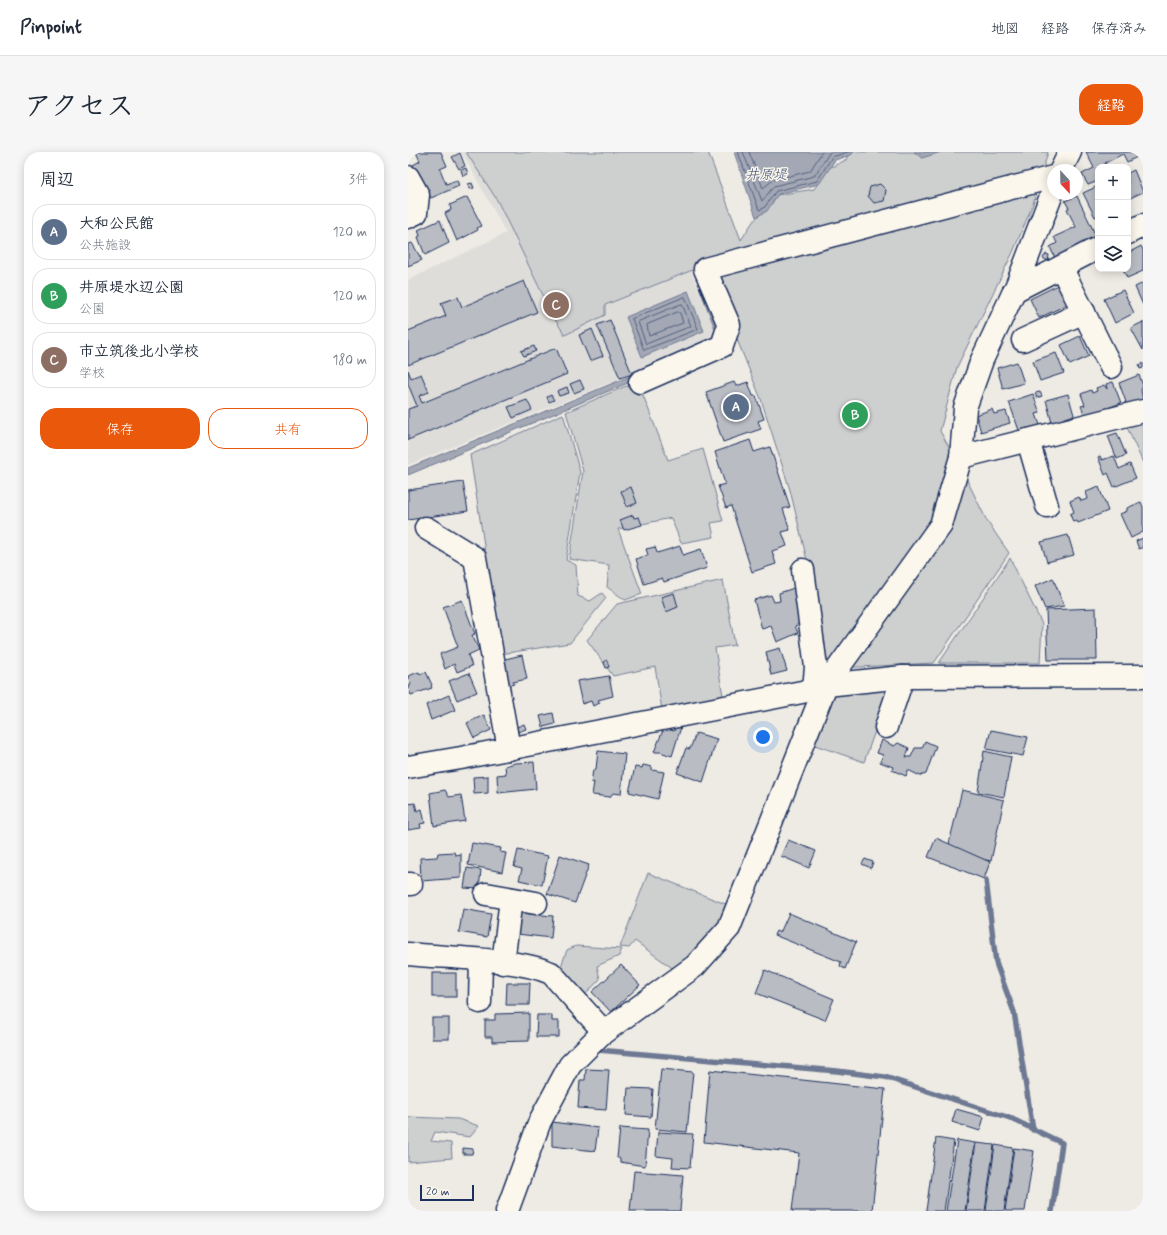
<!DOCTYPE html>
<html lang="ja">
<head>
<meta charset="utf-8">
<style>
  body { margin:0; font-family:Mynerve,"Klee One",sans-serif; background:#f6f6f7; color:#1f2937 }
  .controls { position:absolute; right:12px; top:12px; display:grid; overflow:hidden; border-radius:8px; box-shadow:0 2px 10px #0003 }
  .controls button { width:36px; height:36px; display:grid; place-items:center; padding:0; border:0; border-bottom:1px solid #e0e1e3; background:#fff; color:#1f2937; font:20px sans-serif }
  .compass { position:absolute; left:639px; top:12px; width:36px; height:36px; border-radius:50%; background:#fff; box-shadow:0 2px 10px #0003; rotate:158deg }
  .scale { position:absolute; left:12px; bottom:10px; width:54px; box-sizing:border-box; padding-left:4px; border:2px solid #1b2f5e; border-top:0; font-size:11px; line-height:14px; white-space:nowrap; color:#1b2f5e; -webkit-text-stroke:3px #fbf7ec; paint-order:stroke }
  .you { position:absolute; left:355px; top:585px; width:14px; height:14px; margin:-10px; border:3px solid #fff; border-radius:50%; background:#1a73e8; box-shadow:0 0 0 6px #1a73e833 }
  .badge { display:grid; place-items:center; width:26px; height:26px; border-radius:50%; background:#ea580c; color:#fff; font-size:13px; font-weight:700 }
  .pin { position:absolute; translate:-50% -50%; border:2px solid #fff; box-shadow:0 1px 4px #0006 }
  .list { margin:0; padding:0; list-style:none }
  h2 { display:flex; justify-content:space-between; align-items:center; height:52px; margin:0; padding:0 16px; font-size:17px }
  h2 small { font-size:13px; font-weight:400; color:#747a83 }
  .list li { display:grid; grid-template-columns:26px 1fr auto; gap:12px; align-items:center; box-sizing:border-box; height:56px; margin:0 8px 8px; padding:0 8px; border:1px solid #e0e1e3; border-radius:16px }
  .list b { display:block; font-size:15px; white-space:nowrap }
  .list p { margin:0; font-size:13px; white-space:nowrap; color:#747a83 }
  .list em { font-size:13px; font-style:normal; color:#747a83 }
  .actions { display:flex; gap:8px; padding:12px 16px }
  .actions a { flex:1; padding:9px 0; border:1px solid #ea580c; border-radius:16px; text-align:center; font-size:14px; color:#ea580c }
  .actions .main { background:#ea580c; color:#fff }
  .icon { flex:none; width:22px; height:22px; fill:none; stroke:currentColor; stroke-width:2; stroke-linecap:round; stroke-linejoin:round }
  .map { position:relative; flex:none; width:735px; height:1059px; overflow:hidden; border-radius:16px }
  header { display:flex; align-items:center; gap:24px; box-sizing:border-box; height:56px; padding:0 20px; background:#fff; border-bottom:1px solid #e0e1e3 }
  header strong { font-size:19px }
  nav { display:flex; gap:22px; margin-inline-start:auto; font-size:14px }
  .intro { display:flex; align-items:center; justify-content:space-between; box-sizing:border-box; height:96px; padding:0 24px }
  h1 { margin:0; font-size:28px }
  .button { padding:10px 18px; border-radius:16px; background:#ea580c; color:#fff; font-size:14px; font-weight:700 }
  main { display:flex; gap:24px; padding:0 24px }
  aside { flex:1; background:#fff; border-radius:16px; box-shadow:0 2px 10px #0003 }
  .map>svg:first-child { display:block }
</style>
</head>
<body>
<header>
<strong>Pinpoint</strong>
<nav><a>地図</a><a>経路</a><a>保存済み</a></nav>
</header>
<div class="intro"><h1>アクセス</h1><a class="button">経路</a></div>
<main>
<aside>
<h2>周辺<small>3件</small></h2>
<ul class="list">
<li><span class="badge" style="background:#5c6f8a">A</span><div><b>大和公民館</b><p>公共施設</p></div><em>120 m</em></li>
<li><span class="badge" style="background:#2e9e5b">B</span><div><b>井原堤水辺公園</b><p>公園</p></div><em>120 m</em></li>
<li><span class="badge" style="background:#8d6e63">C</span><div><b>市立筑後北小学校</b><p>学校</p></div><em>180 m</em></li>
</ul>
<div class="actions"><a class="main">保存</a><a>共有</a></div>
</aside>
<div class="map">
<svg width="735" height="1059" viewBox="0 0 735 1059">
  <rect width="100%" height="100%" fill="#eeebe4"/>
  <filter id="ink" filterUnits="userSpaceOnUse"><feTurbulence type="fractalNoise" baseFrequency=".025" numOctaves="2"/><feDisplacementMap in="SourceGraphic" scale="8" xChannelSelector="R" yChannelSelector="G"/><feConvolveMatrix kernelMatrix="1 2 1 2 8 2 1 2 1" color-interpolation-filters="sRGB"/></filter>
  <g filter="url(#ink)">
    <polygon fill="#deddda" points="54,0 300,0 336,97 283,119 306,176 301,190 0,313 0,128 98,81"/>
    <g fill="#cecfcf" stroke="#747f96">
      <polygon points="58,0 300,0 333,88 344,71 369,43 406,37 421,16 438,8 441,0 640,0 625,52 605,100 549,215 532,279 557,324 579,369 601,401 526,511 413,517 398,404 382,338 353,247 330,190 310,121 322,103 197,153 197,163 157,183 146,166 89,48"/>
      <polygon points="218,234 235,243 260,308 295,297 315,369 303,371 306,385 273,391 263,366 210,377 234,442 217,448 199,435 201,413 161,407 175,319 158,260"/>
      <polygon points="155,262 172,320 158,408 168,413 170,444 182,449 194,441 198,446 162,491 93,502 62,303"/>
      <polygon points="735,269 735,311 718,273"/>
      <polygon points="602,406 634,472 632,511 531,511"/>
      <polygon points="315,428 327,493 307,496 315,544 254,558 247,515 205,524 179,488 209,452"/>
      <polygon points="482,537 456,610 401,591 425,542"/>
      <polygon points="240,721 320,753 311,775 267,818 227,789 221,796 212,795"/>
      <polygon points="168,794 214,797 211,804 189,814 192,827 174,846 152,817 159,798"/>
      <polygon points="2,965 50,967 71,974 62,985 27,980 23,989 43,991 44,1006 0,1010 0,966"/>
    </g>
    <g fill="#a3a8b4" stroke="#6d7892">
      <polygon points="326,0 446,0 443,3 427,8 411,32 370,42 359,59 348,65"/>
      <polygon points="506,0 533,0 514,6"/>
      <polygon points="296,133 313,175 306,195 0,323 0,316 302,191 307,177 291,135"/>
      <polygon points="280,139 296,179 234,205 218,165"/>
    </g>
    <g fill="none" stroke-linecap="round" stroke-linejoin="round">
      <g stroke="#515f80" stroke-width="1">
        <polyline points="330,0 351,58 356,56 368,39 409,29 424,5 440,0"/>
        <polyline points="335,0 354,49 366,34 406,24 422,0"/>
        <polyline points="341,0 355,36 365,28 402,19 414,0"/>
        <polygon points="277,145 290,177 236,198 224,167"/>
        <polygon points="274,152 283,174 238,192 230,170"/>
        <polygon points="270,160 272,161 275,171 241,184 239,173"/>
      </g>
      <g stroke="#6d7892" stroke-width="5.5">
        <polyline points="578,728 588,811 606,860 625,978"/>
        <polyline points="190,898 429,919 477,925 602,966 654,991 644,1059"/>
      </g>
    </g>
    <g fill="#b9bcc3" stroke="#1b2f5e">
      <polygon points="8,0 33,0 39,14 32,17 38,32 49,28 51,34 23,46 5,13 12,9"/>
      <polygon points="678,0 735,0 735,2 719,10 715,2 697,11 699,15 690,15 690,29 680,33 674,22 686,16"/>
      <polygon points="52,1 57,14 51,17 44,5"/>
      <polygon points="58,16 60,22 55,24 53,18"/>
      <polygon points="726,18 735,40 720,47 720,21"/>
      <polygon points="64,31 66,36 62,37 60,32"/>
      <polygon points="472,32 478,38 476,49 466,51 460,44 462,35"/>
      <polygon points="690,34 690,64 687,65 675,41"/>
      <polygon points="669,44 689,86 647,106 642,95 649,91 646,85 668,75 659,57 661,56 657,49"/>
      <polygon points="59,45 74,74 69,76 70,78 49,89 37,61 43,58 42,53"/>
      <polygon points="32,68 41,91 17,103 10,85 12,84 10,78"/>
      <polygon points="4,91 14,108 0,114 0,92"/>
      <polygon points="733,94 735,98 735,119 719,126 715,117 720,117 720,101"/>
      <polygon points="638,102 641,103 640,109 635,106"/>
      <polygon points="116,129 129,160 0,213 0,179 38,164 33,151 50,145 54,155"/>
      <polygon points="735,131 735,153 727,135"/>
      <polygon points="652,132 662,151 631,166 622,147"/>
      <polygon points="715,138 726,161 707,171 696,147"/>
      <polygon points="202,168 224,222 212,226 189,173"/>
      <polygon points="735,170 735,198 723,176"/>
      <polygon points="184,177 195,204 182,209 171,183"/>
      <polygon points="672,184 681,204 662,213 653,193"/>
      <polygon points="126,194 128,199 116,204 113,199"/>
      <polygon points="148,196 159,222 0,288 0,257 9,254 0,232 0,218 3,226 13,222 21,240 11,244 14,251"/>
      <polygon points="648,201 656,221 632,229 625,209"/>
      <polygon points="609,210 616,231 595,237 589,216"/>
      <polygon points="735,211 735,216 732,217 731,213"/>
      <polygon points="731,223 735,234 733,238 735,249 718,256 716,251 718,250 711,231"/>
      <polygon points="172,228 176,237 166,241 162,232"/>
      <polygon points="326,230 328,234 340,230 345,244 348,244 356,267 350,269 353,277 315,290 298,240"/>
      <polygon points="705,230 713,251 677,264 673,254 677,253 673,242 683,238 684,241 689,239 688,236 696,233 699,237 698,232"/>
      <polygon points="159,235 161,241 151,244 149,239"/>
      <polygon points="632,240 634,244 629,246 627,241"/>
      <polygon points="625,242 632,261 628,262 632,273 613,284 601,250"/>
      <polygon points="660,242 666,263 644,271 638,248"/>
      <polygon points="143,243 146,248 141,250 139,245"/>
      <polygon points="119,248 124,258 105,266 100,255"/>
      <polygon points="584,257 586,262 598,259 602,271 573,280 568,263"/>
      <polygon points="709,281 718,303 709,307 700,284"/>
      <polygon points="342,288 346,300 362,295 382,355 375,357 382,378 374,380 379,394 364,399 368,412 344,420 323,354 318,356 310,334 317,332 307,300"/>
      <polygon points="692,304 694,308 706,304 711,317 722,312 728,326 706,335 700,321 697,323 690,305"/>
      <polygon points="55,330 60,359 0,368 0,338"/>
      <polygon points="223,335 229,351 219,355 213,339"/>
      <polygon points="691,335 700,359 670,371 669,369 665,370 662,362 666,360 662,349 671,345 673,349 680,347 678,340"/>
      <polygon points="733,350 735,355 735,380 723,386 712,362 719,359 719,356"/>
      <polygon points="225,363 226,366 231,365 234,373 216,378 212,368"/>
      <polygon points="660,383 666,403 639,410 633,390"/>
      <polygon points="735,386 735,395 731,397 728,389"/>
      <polygon points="272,394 275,403 293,397 299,416 256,430 254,426 236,432 228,407 240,403 238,397 247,395 249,401"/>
      <polygon points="645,426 656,454 637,457 627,434"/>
      <polygon points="386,436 395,470 387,474 390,481 369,490 363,474 354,477 346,448 363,443 366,450 372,449 371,441"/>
      <polygon points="266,441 270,455 258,460 253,445"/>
      <polygon points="54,448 67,482 64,483 71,498 60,503 64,514 49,520 46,512 37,517 32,502 50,495 35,455"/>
      <polygon points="688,456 689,508 640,508 638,458"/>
      <polygon points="372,496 379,519 363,523 358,500"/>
      <polygon points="114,503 119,527 105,530 106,532 98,534 93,508"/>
      <polygon points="199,508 201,515 198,516 196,510"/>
      <polygon points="11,520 12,522 18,520 24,533 23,534 24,536 3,543 0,534 3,533 0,524"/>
      <polygon points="61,521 69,540 49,548 41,529"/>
      <polygon points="201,524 205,544 190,548 192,551 185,554 183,549 174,552 169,529"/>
      <polygon points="41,543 47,558 23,568 18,553"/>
      <polygon points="145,561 147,572 135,575 132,564"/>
      <polygon points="76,563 83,578 66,586 59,571"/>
      <polygon points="116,572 118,577 110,580 109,575"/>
      <polygon points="268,574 273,575 264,604 252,600 246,600 256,576 266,579"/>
      <polygon points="583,578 620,585 615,604 578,597"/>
      <polygon points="288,581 309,587 295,630 269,621 278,596 282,597"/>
      <polygon points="474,588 486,594 490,591 501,596 498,605 503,605 507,596 514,596 517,589 528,594 518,622 512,624 500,618 498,624 484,618 485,615 472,610 475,603 469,601"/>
      <polygon points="190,599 217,602 213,642 205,641 202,645 184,643 186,630 183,631 185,618 188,617"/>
      <polygon points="576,599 603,605 596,645 570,640"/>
      <polygon points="126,610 128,637 90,641 89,623 98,622 97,614 107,611"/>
      <polygon points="235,613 244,615 244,618 256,620 250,647 221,640 227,615 234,616"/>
      <polygon points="80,624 80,641 66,642 65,625"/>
      <polygon points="37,638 41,645 53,643 57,669 26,674 22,641"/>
      <polygon points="554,638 596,648 583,709 539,700"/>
      <polygon points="7,651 9,659 14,657 17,671 12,672 13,676 0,678 0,652"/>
      <polygon points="528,686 582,710 576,727 520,705"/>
      <polygon points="380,688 408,699 401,716 373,704"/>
      <polygon points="64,691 93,696 92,700 98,701 94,720 60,713"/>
      <polygon points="110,698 140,704 134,733 111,728 114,717 106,715"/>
      <polygon points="46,700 47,703 53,702 53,726 13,729 12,706 29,705 30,701"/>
      <polygon points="152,703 181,713 167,751 139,742"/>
      <polygon points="457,707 465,710 463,716 454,712"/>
      <polygon points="59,716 73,718 71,737 56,736"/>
      <polygon points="55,757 83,762 79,785 51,780"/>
      <polygon points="112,761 145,764 143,786 109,782"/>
      <polygon points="381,761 448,790 437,817 432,814 433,810 366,783 368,779 372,781"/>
      <polygon points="213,813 232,833 203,860 184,840"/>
      <polygon points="357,818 426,847 417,868 348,841"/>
      <rect x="24" y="821" width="24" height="24"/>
      <polygon points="99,831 122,831 121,853 98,853"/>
      <polygon points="121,861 121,889 84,890 84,885 77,885 77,868 87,868 87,862"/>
      <polygon points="129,863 144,863 144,869 151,869 151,885 128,885"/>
      <rect x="24" y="866" width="17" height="21"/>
      <polygon points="178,917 201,918 198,958 170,956 172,928 177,928"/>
      <polygon points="253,917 285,920 279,980 247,977"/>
      <polygon points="302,918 477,937 464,1059 384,1059 391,1001 296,990"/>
      <polygon points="220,936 245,937 243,965 218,963"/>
      <polygon points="548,957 576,965 572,979 544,970"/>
      <polygon points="144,970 190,976 187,999 144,994"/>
      <polygon points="212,976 240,978 237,1014 212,1010 212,1006 209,1006"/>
      <polygon points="250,980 285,982 282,1016 264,1015 265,1006 248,1004"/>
      <polygon points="528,986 546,989 536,1059 518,1059"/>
      <polygon points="549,988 567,991 557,1059 538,1059"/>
      <polygon points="568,991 586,993 577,1059 558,1059"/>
      <polygon points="587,993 605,996 596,1059 578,1059"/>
      <polygon points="55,996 65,997 64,1002 55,1002"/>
      <polygon points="606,996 626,999 617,1059 597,1059"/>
      <polygon points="226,1019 275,1023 272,1059 222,1059"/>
    </g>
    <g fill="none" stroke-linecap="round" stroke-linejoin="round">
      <defs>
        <g id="minor">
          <polyline points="653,18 662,0"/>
          <polyline points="0,25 10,43 8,61 0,65"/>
          <polyline points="720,81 735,73"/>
          <polyline points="653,115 703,215"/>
          <polyline points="606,139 690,96"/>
          <polyline points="615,188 676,160"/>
          <polyline points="232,230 314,194 321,173 297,117 645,25"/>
          <polyline points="620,288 639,354"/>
          <polyline points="553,305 735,259"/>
          <polyline points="18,376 67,406 101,597"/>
          <polyline points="395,418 408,515 406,537"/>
          <polyline points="478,575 495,525"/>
          <polyline points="0,615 53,606 399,539 418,533 495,525 735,524"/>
          <polyline points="0,732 3,732"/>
          <polyline points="78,742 128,751"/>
          <path d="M0 802C39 806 108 806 143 821L196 880"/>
          <polyline points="95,811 103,747"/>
          <polyline points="72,850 73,809"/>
          <polyline points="99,1059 132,969 162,913 192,883 287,814 321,776 418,533 533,373 553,305 557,256 574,208 609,133 645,39"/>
        </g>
      </defs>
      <use href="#minor" stroke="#1b2f5e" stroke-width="25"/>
      <use href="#minor" stroke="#fbf7ec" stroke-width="22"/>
    </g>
  </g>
  <g text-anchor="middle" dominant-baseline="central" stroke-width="3" stroke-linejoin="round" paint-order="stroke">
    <g font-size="14" font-style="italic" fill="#445378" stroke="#fbf7ec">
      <text x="358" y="23">井原堤</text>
    </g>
  </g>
</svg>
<div class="controls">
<button>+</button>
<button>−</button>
<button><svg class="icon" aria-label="layers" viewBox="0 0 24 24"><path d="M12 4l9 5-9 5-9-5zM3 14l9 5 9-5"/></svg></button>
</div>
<svg class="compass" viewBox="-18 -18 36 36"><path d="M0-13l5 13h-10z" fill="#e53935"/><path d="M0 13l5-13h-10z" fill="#747a83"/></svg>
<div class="scale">20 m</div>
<div class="you"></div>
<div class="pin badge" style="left:328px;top:255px;background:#5c6f8a">A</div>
<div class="pin badge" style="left:447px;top:263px;background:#2e9e5b">B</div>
<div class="pin badge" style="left:148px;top:153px;background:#8d6e63">C</div>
</div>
</main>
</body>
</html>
